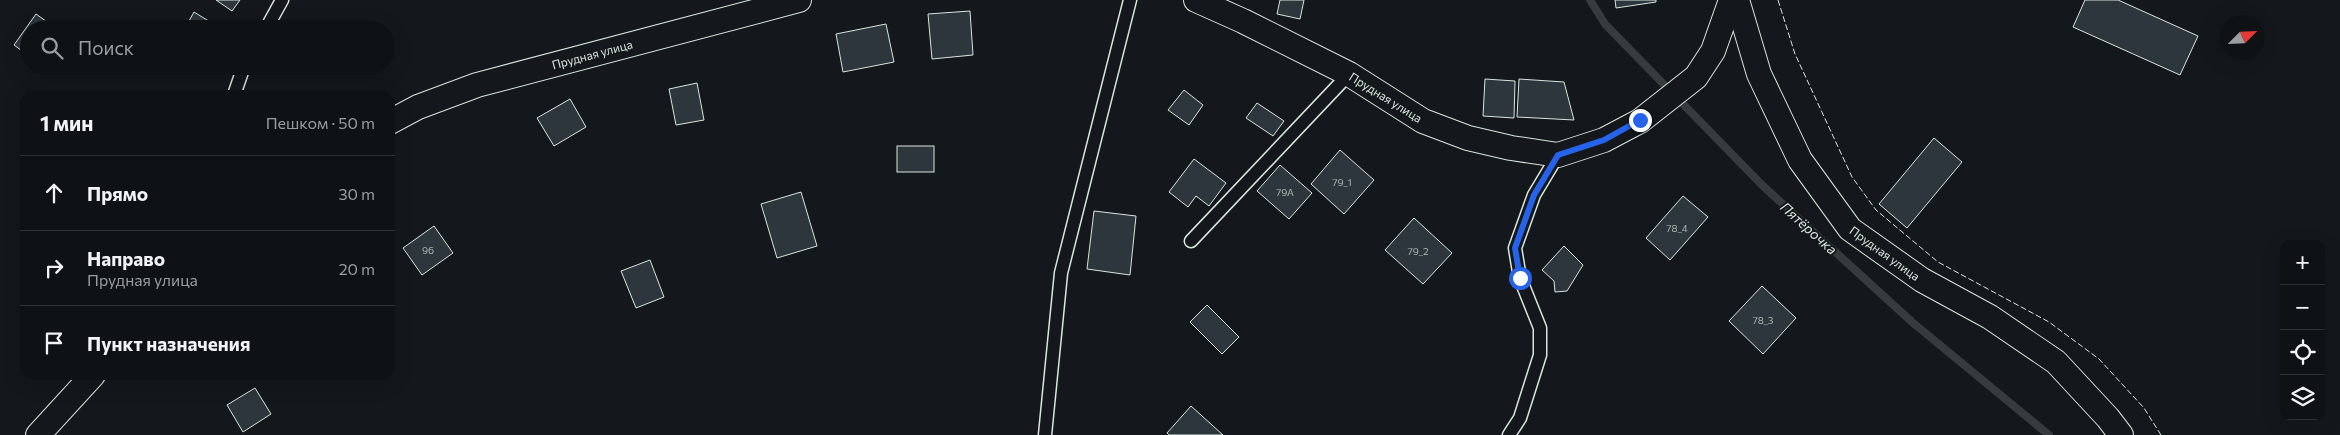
<!DOCTYPE html>
<html lang="ru">
<head>
<meta charset="utf-8">
<style>
  body { margin:0; font-family:Commissioner,sans-serif; background:#181b1e; color:#f1f3f6 }
  .controls { position:absolute; right:15px; bottom:15px; display:grid; overflow:hidden; border-radius:10px; box-shadow:0 5px 20px #0002 }
  .controls button { width:45px; height:45px; display:grid; place-items:center; padding:0; border:0; border-bottom:1px solid #2f3234; background:#0f1215; color:#f1f3f6; font:25px sans-serif }
  .compass { position:absolute; left:2220px; top:15px; width:45px; height:45px; border-radius:50%; background:#0f1215; box-shadow:0 5px 20px #0002; rotate:66deg }
  .stop { position:absolute; width:15px; height:15px; margin:-11px; border:4px solid #2563eb; border-radius:50%; background:#fff }
  .stop.end { background:#2563eb; border-color:#fff; box-shadow:0 1px 5px #0008 }
  .list { margin:0; padding:0; list-style:none }
  h2 { display:flex; justify-content:space-between; align-items:center; height:65px; margin:0; padding:0 20px; font-size:21px }
  h2 small { font-size:16px; font-weight:400; color:#9b9ea0 }
  .list li { display:grid; grid-template-columns:32px 1fr auto; gap:15px; align-items:center; box-sizing:border-box; height:75px; padding:0 20px; border-top:1px solid #2f3234 }
  .list b { display:block; font-size:19px; white-space:nowrap }
  .list p { margin:0; font-size:16px; white-space:nowrap; color:#9b9ea0 }
  .list em { font-size:16px; font-style:normal; color:#9b9ea0 }
  .icon { flex:none; width:28px; height:28px; fill:none; stroke:currentColor; stroke-width:2; stroke-linecap:round; stroke-linejoin:round }
  .map { position:relative; flex:none; width:2340px; height:435px; overflow:hidden }
  .search { position:absolute; background:#0f1215; box-shadow:0 5px 20px #0002; left:20px; top:20px; width:375px; height:55px; display:flex; align-items:center; gap:12px; box-sizing:border-box; padding:0 18px; border-radius:28px; color:#9b9ea0; font-size:19px }
  .panel { position:absolute; background:#0f1215; box-shadow:0 5px 20px #0002; left:20px; top:90px; width:375px; height:290px; border-radius:15px }
  .map>svg:first-child { display:block }
</style>
</head>
<body>
<div class="map">
<svg width="2340" height="435" viewBox="0 0 2340 435">
  <rect width="100%" height="100%" fill="#14181c"/>
  <g fill="none" stroke-linecap="round" stroke-linejoin="round">
    <polyline stroke="#363b3e" stroke-width="8" points="1590,0 1605,24 1763,186 1912,322 2049,435"/>
  </g>
  <g fill="#2c363c" stroke="#d8e6dc">
    <polygon points="216,0 240,0 232,11"/>
    <polygon points="1280,0 1304,0 1300,19 1277,14"/>
    <polygon points="1615,0 1656,0 1656,2 1616,8"/>
    <polygon points="2085,0 2118,0 2198,36 2180,75 2073,27"/>
    <polygon points="970,11 973,55 932,59 928,14"/>
    <polygon points="194,12 220,28 220,29 185,28"/>
    <polygon points="36,14 57,29 29,29 29,56 14,45"/>
    <polygon points="886,24 894,62 843,72 836,34"/>
    <polygon points="44,66 61,66 56,74"/>
    <polygon points="1485,79 1515,81 1514,118 1483,116"/>
    <polygon points="1519,79 1564,82 1574,120 1517,117"/>
    <polygon points="697,83 704,120 676,125 669,89"/>
    <polygon points="1184,90 1203,105 1189,125 1168,110"/>
    <polygon points="570,99 586,127 554,146 537,118"/>
    <polygon points="1257,103 1284,121 1273,136 1246,118"/>
    <polygon points="1934,138 1962,162 1907,228 1879,204"/>
    <rect x="897" y="146" width="37" height="26"/>
    <polygon points="1340,150 1374,180 1344,214 1311,184"/>
    <polygon points="1194,159 1226,183 1209,206 1196,196 1188,207 1169,192"/>
    <polygon points="1280,165 1312,193 1289,219 1257,191"/>
    <polygon points="801,192 817,246 777,258 761,204"/>
    <polygon points="1683,196 1708,217 1670,260 1646,238"/>
    <polygon points="1094,211 1136,216 1130,275 1087,269"/>
    <polygon points="1414,218 1452,253 1423,284 1385,250"/>
    <polygon points="434,226 453,253 422,275 403,248"/>
    <polygon points="1564,246 1583,265 1567,291 1555,292 1554,281 1542,270"/>
    <polygon points="650,260 664,297 636,308 621,271"/>
    <polygon points="1762,286 1796,318 1763,354 1729,321"/>
    <polygon points="1207,305 1239,337 1222,354 1190,322"/>
    <polygon points="255,388 271,414 243,432 227,405"/>
    <polygon points="1191,406 1223,435 1169,435 1167,433"/>
  </g>
  <g fill="none" stroke-linecap="round" stroke-linejoin="round">
    <defs>
      <g id="service">
        <polyline points="266,29 282,0"/>
        <polyline points="234,95 244,66"/>
        <polyline points="1191,241 1349,74"/>
        <polyline points="1045,435 1061,273 1130,0"/>
        <polyline points="1509,435 1520,418 1540,355 1540,328 1520,278 1515,248 1534,195 1558,155"/>
      </g>
      <g id="minor">
        <polyline points="1196,0 1243,21 1349,74 1423,121 1468,138 1511,148 1558,155 1604,140 1640,121 1696,77 1713,51 1731,0"/>
        <polyline points="1737,0 1759,74 1800,160 1850,229 1922,280 1990,317 2056,362 2108,418 2121,435"/>
        <polyline points="390,122 418,107 477,85 799,0"/>
        <polyline points="38,435 93,375"/>
      </g>
    </defs>
    <use href="#service" stroke="#d8e6dc" stroke-width="15"/>
    <use href="#minor" stroke="#d8e6dc" stroke-width="26"/>
    <use href="#service" stroke="#14181c" stroke-width="12"/>
    <use href="#minor" stroke="#14181c" stroke-width="24"/>
    <polyline stroke="#d8e6dc" stroke-width="1" stroke-dasharray="6 2.5" stroke-linecap="butt" points="1778,0 1795,54 1852,177 1876,210 1938,262 2049,322 2099,359 2144,408 2161,435"/>
  </g>
  <g fill="none" stroke-linecap="round" stroke-linejoin="round">
    <polyline stroke="#2563eb" stroke-width="6" points="1520,278 1515,248 1534,195 1558,155 1604,140 1640,120"/>
  </g>
  <g text-anchor="middle" dominant-baseline="central" stroke-width="4" stroke-linejoin="round" paint-order="stroke">
    <g font-size="10" fill="#adbab4">
      <text x="1342" y="182">79_1</text>
      <text x="1285" y="192">79А</text>
      <text x="1677" y="228">78_4</text>
      <text x="428" y="250">96</text>
      <text x="1418" y="251">79_2</text>
      <text x="1763" y="320">78_3</text>
    </g>
    <g font-size="12" fill="#d8e6dc" stroke="#14181c">
      <text transform="translate(592 54) rotate(-15)">Прудная улица</text>
      <text transform="translate(1386 97) rotate(32)">Прудная улица</text>
      <text transform="translate(1885 253) rotate(36)">Прудная улица</text>
    </g>
    <g font-size="14" font-style="italic" fill="#d8e6dc" stroke="#14181c">
      <text transform="translate(1809 228) rotate(42)">Пятёрочка</text>
    </g>
  </g>
</svg>
<div class="controls">
<button>+</button>
<button>−</button>
<button><svg class="icon" aria-label="locate" viewBox="0 0 24 24"><circle cx="12" cy="12" r="6"/><path d="M12 2v4M12 18v4M2 12h4M18 12h4"/></svg></button>
<button><svg class="icon" aria-label="layers" viewBox="0 0 24 24"><path d="M12 4l9 5-9 5-9-5zM3 14l9 5 9-5"/></svg></button>
</div>
<svg class="compass" viewBox="-18 -18 36 36"><path d="M0-13l5 13h-10z" fill="#e53935"/><path d="M0 13l5-13h-10z" fill="#9b9ea0"/></svg>
<div class="stop" style="left:1520px;top:278px"></div>
<div class="stop end" style="left:1640px;top:120px"></div>
<div class="search"><svg class="icon" aria-label="search" viewBox="0 0 24 24"><circle cx="10" cy="10" r="6"/><path d="M15 15l6 6"/></svg>Поиск</div>
<section class="panel">
<h2>1 мин<small>Пешком · 50 m</small></h2>
<ul class="list">
<li><svg class="icon" aria-label="ahead" viewBox="0 0 24 24"><path d="M12 20V5M6 11l6-6 6 6"/></svg><div><b>Прямо</b></div><em>30 m</em></li>
<li><svg class="icon" aria-label="right" viewBox="0 0 24 24"><path d="M7 20v-9h11M14 6l5 5-5 5"/></svg><div><b>Направо</b><p>Прудная улица</p></div><em>20 m</em></li>
<li><svg class="icon" aria-label="arrive" viewBox="0 0 24 24"><path d="M6 21V4h12l-3 4 3 4H6"/></svg><div><b>Пункт назначения</b></div></li>
</ul>
</section>
</div>
</body>
</html>
